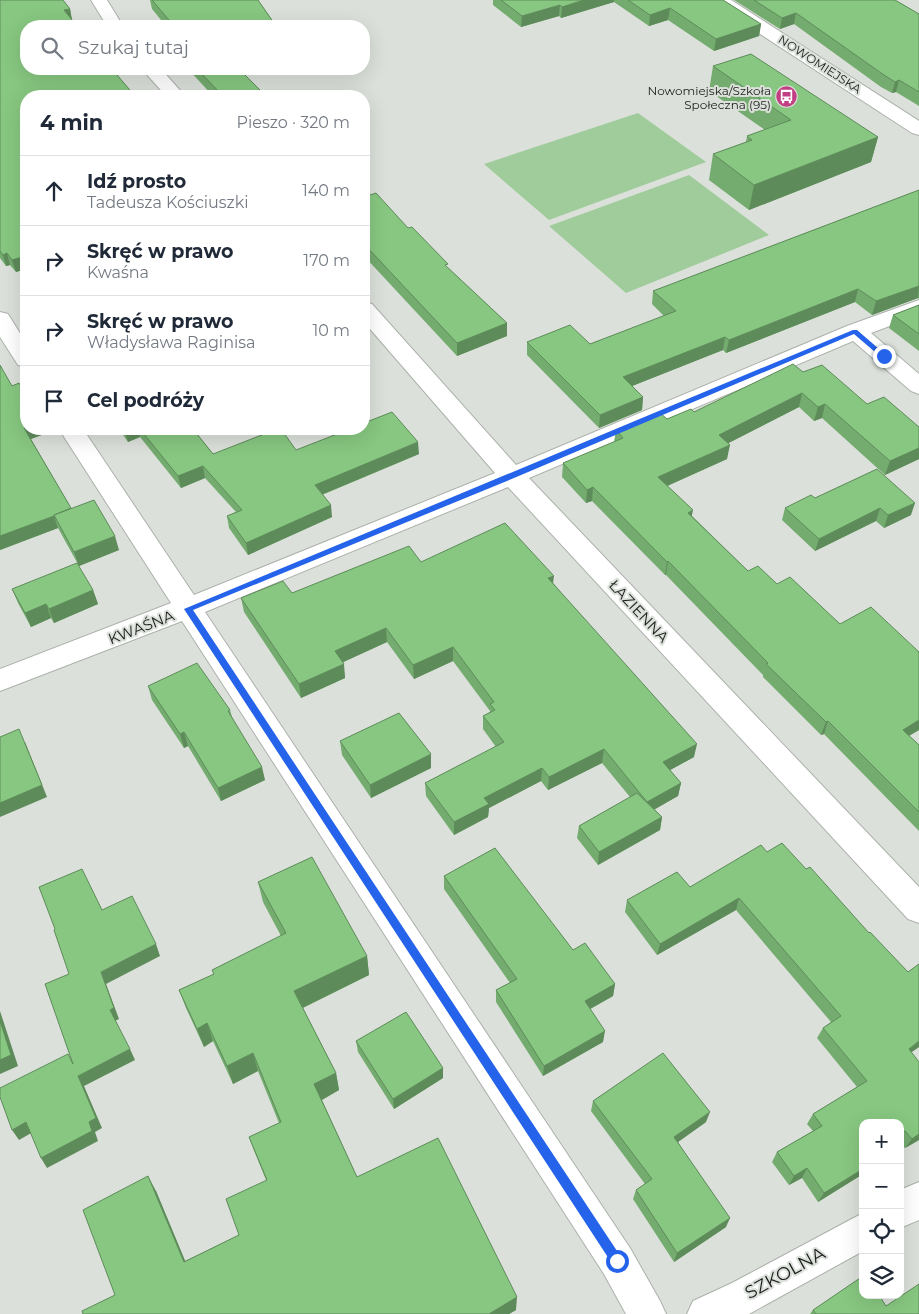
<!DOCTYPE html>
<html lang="pl">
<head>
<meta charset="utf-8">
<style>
  body { margin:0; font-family:Montserrat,sans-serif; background:#f6f6f7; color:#1f2937 }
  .controls { position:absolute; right:15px; bottom:15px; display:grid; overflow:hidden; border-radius:10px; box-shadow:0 5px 20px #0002 }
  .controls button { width:45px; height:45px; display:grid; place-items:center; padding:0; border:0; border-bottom:1px solid #e0e1e3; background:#fff; color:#1f2937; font:25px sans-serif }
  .stop { position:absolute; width:15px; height:15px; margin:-11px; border:4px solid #2563eb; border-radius:50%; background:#fff }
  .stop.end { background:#2563eb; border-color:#fff; box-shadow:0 1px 5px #0008 }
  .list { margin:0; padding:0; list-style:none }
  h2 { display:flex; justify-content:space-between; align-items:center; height:65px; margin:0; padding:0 20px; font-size:21px }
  h2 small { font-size:16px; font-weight:400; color:#747a83 }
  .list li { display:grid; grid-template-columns:32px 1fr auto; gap:15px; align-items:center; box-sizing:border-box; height:70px; padding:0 20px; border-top:1px solid #e0e1e3 }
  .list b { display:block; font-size:19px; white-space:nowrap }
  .list p { margin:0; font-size:16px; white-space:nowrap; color:#747a83 }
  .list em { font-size:16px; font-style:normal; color:#747a83 }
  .icon { flex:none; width:28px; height:28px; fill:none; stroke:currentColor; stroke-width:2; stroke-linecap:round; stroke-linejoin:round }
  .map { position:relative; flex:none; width:919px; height:1314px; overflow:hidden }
  .search { position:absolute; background:#fff; box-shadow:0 5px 20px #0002; left:20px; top:20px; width:350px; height:55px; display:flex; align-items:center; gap:12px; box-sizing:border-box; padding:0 18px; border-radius:20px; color:#747a83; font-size:19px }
  .panel { position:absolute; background:#fff; box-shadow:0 5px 20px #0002; left:20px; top:90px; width:350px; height:345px; border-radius:20px }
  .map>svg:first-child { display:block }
</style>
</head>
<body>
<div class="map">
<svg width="919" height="1314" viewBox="0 0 919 1314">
  <rect width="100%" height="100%" fill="#dbe1da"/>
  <g fill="#a0cb9b">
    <polygon points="638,113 706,162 549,220 484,164"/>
    <polygon points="689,175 769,235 626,293 549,226"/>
  </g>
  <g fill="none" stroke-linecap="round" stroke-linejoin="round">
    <defs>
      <g id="street">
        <polygon points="91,0 107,0 123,26 107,26"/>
        <polygon points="712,0 731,0 919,121 919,135 912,133 714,4"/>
        <polygon points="142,69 161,69 185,96 166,96"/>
        <polygon points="919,300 919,315 871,333 919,374 919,394 911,391 853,341 529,478 919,887 919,923 908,919 508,487 205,612 630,1248 660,1301 666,1314 626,1314 604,1274 182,621 0,691 0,669 171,603 59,429 83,429 194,595 495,473 364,322 364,302 372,304 516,465 847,326"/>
        <polygon points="0,312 8,314 26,343 26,367 18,365 0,337"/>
        <polygon points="919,1182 919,1220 900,1228 900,1190"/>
        <polygon points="863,1213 863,1251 749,1314 687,1314 693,1301 732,1283"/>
      </g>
    </defs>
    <use href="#street" stroke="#acb1ab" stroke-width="2"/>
    <use href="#street" fill="#fff" fill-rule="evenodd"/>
  </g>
  <g fill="#74ab6f">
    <polygon points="0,0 70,9 72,20 26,96 26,269 16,272 10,265 6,266 0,258"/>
    <polygon points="150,0 258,0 276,26 166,26 152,9"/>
    <polygon points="493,0 723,0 761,24 759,36 714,51 668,20 649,26 614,2 561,18 559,16 521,27 493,5"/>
    <polygon points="734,0 895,0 919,14 919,106 896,92 892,93 881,87 794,24 780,29"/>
    <polygon points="713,66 878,137 871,162 749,210 709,180 713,154 746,142 747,136 765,130 709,91"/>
    <polygon points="188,69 239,69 266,96 213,96"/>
    <polygon points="919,190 919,299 918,298 872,315 855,302 726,353 723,350 632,386 643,397 642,410 599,428 527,355 527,342 590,344 664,316 652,304 653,291"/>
    <polygon points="364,193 408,228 448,268 507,323 507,336 457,356 364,256"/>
    <polygon points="919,305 919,351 889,328 893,315"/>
    <polygon points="0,365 26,429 46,429 47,433 31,439 71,508 119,550 79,566 58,528 0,550"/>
    <polygon points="803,372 867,404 919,427 919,459 885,475 822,418 814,421 799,407 728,443 727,459 667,486 692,516 748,571 777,584 840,624 919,652 919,730 909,736 919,745 919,831 824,734 821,735 763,677 763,675 666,575 665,575 592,501 586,503 562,477 563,463 614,442 616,430 667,419 694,412"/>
    <polygon points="119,429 193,429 213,454 296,450 419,454 322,495 332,517 248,555 229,528 227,516 236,512 205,478 181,488 140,437 128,442"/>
    <polygon points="877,469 911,515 884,528 876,521 815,551 782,520 785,508 815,498"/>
    <polygon points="421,562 553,583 694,757 670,770 681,783 678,796 654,809 662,817 660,830 598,865 577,838 579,826 630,797 602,763 548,790 541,781 489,808 488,817 454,835 426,796 425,783 496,747 483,729 483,716 490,712 490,711 453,661 414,679 387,642 343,662 345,678 301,698 244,612 241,598 292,593"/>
    <polygon points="12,589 93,590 98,604 54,623 51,618 31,627 18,603"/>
    <polygon points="148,686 230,710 232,717 265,780 221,801 188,746 184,748 152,700"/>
    <polygon points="340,741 431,768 371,798 342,755"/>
    <polygon points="767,852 806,869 908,972 919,964 919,1047 911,1052 919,1062 919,1140 905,1148 900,1143 900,1123 863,1123 863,1174 818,1202 802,1178 789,1185 772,1162 777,1152 813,1131 807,1124 813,1114 857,1087 817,1038 823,1028 831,1022 736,910 657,955 625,912 627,900 690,887"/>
    <polygon points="444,876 573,950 615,984 613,996 590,1009 603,1042 543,1076 496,1002 496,990 510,983 444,889"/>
    <polygon points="258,882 367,956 369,975 303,1008 336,1073 339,1090 322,1100 357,1177 516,1310 509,1314 83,1314 115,1295 156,1191 185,1261 239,1235 266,1180 255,1153 249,1137 279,1123 258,1071 233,1084 213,1041 204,1047 186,1008 179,990 214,974 212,970 281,936 263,902"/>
    <polygon points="356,1041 443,1068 443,1078 394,1109 358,1052"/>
    <polygon points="593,1101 706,1122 678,1142 726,1227 674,1262 633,1199 636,1190 645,1184 591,1111"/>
    <polygon points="886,1306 919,1314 810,1314 813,1310"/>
  </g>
  <g fill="#5e8b5a">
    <polygon points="584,0 614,0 614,2 561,18 562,7"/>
    <polygon points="560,5 559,16 521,27 522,16"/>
    <polygon points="670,8 668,20 649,26 650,15"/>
    <polygon points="70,9 72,20 66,22 64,10"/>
    <polygon points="796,13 794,24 780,29 782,18"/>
    <polygon points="761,24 759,36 714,51 716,39"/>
    <polygon points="899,80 896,92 892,93 895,82"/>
    <polygon points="878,137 871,162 749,210 754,185"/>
    <polygon points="7,253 10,265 6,266 3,255"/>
    <polygon points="26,256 26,269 16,272 12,260"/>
    <polygon points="919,286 918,298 872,315 876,301"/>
    <polygon points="858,289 855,302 726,353 729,340"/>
    <polygon points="507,323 507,336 457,356 457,343"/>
    <polygon points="725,337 723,350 622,390 623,377"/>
    <polygon points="802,393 799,407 717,449 719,435"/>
    <polygon points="643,397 642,410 599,428 600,415"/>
    <polygon points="825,404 822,418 814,421 818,407"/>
    <polygon points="26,427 26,429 46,429 47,433 28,440 24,428"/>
    <polygon points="128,429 138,429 140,437 128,442 125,430"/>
    <polygon points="418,442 419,454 316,497 315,485"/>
    <polygon points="730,445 727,459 656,491 658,477"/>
    <polygon points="919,448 919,459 885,475 890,461"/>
    <polygon points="203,466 205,478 181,488 178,476"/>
    <polygon points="593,487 592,501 586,503 587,490"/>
    <polygon points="915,503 911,515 884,528 888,515"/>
    <polygon points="331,505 332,517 248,555 246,543"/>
    <polygon points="880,508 876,521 815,551 819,539"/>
    <polygon points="693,510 690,524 688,513"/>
    <polygon points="54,516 58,528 0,550 0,536"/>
    <polygon points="115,536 119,550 79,566 74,552"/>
    <polygon points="668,561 666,575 665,575 667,562"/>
    <polygon points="554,576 552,590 548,578"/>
    <polygon points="93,590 98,604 54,623 49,609"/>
    <polygon points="46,604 51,618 31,627 25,613"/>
    <polygon points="386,628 387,642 337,665 335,651"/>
    <polygon points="453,647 453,661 414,679 413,665"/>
    <polygon points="344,664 345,678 301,698 299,684"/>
    <polygon points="919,720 919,730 898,742 903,730"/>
    <polygon points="828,721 824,734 821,735 826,722"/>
    <polygon points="184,732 188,746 184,748 180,734"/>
    <polygon points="25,742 47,797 0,817 0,803"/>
    <polygon points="697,744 694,757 661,775 663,762"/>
    <polygon points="604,749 602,763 548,790 549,777"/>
    <polygon points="431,754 431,768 371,798 370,785"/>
    <polygon points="262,767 265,780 221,801 218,788"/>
    <polygon points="542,768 541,781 489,808 488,817 454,835 454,822 484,798"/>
    <polygon points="681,783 678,796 645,815 647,802"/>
    <polygon points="662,817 660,830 598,865 599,852"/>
    <polygon points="739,898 736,910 657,955 660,944"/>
    <polygon points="156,944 160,956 106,984 119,1019 115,1021 110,1010 101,972"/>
    <polygon points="367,956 369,975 298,1010 294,991"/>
    <polygon points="615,984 613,996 583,1013 585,1001"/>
    <polygon points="0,1011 18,1066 0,1074"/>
    <polygon points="207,1023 213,1041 204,1047 197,1029"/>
    <polygon points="605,1031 603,1042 543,1076 544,1066"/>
    <polygon points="919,1041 919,1047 902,1059 909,1049"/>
    <polygon points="130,1049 135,1060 84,1086 102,1128 95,1132 98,1141 47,1168 41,1158 89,1122 78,1076"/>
    <polygon points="253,1053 258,1071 233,1084 227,1066"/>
    <polygon points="443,1068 443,1078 394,1109 393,1099"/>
    <polygon points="336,1073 339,1090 318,1102 314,1084"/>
    <polygon points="710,1112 706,1122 671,1147 674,1137"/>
    <polygon points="26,1122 33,1132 19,1140 12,1130"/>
    <polygon points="919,1134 919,1140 905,1148 912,1139"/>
    <polygon points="807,1168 802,1178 789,1185 794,1176"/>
    <polygon points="863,1169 863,1174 818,1202 824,1193"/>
    <polygon points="148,1176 156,1191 191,1275 184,1262"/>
    <polygon points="730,1218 726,1227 674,1262 677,1253"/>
    <polygon points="517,1297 516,1310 509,1314 489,1314"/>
  </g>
  <g fill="#87c781" stroke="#5e8b5a">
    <polygon points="0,0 63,0 70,9 64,10 77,26 26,26 26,69 112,69 135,96 26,96 26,256 12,260 7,253 3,255 0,251"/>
    <polygon points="152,0 258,0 276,26 174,26"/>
    <polygon points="501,0 584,0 562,7 560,5 522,16"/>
    <polygon points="628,0 723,0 761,24 716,39 670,8 650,15"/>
    <polygon points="754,0 895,0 919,14 919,92 899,80 895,82 884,75 796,13 782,18"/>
    <polygon points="751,54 878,137 754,185 713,154 752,140 747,136 791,120 713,66"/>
    <polygon points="197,69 239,69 266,96 223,96"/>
    <polygon points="919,190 919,286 876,301 858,289 729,340 725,337 623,377 643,397 600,415 527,342 570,325 590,344 676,311 653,291"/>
    <polygon points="364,193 367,196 376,193 408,228 412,227 448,264 445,265 507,323 457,343 364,244"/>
    <polygon points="919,305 919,334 893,315"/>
    <polygon points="793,364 803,372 822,365 867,404 884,397 919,427 919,448 890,461 825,404 818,407 802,393 719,435 730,445 658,477 693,510 688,513 748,571 758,566 777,584 790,577 840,624 871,607 919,652 919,720 903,730 919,745 919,812 828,721 826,722 766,664 768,663 668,561 667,562 593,487 587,490 563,463 623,438 616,430 659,412 667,419 691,409 694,412"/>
    <polygon points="0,365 12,386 19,383 26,395 26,427 24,428 71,508 54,515 54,516 0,536"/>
    <polygon points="392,412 418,442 315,485 331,505 246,543 227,516 242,510 203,466 178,476 140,429 193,429 213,454 277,429 281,429 296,450 350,429 364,429 364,423"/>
    <polygon points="877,469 915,503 888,515 880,508 819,539 785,508 811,495 815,498"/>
    <polygon points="94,500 115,536 74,552 54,515"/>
    <polygon points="505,523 554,576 548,578 697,744 663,762 681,783 647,802 604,749 549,777 542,768 484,798 489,804 454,822 425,783 504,742 483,716 495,710 490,704 494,702 453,647 413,665 386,628 335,651 344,664 299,684 241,598 283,581 292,593 409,546 421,562"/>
    <polygon points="77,563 93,590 49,609 46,604 25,613 12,589"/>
    <polygon points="197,663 230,710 228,711 262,767 218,788 184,732 180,734 148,686"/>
    <polygon points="399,713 431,754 370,785 340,741"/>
    <polygon points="19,729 42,785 0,803 0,737"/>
    <polygon points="637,793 662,817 599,852 579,826"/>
    <polygon points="782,843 806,869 810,867 869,933 870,932 908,972 919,964 919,1041 909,1049 919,1062 919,1134 912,1139 905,1131 900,1134 900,1123 863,1123 863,1169 824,1193 807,1168 794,1176 777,1152 822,1126 813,1114 867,1081 823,1028 841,1016 739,898 660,944 627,900 677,872 690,887 761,845 767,852"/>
    <polygon points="495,848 573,950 585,943 615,984 585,1001 605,1031 544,1066 496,990 517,979 444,876"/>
    <polygon points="312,857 367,956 294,991 336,1073 314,1084 357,1177 438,1138 517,1297 489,1314 83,1314 82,1311 115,1295 83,1210 148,1176 184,1262 239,1235 226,1199 267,1180 249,1137 281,1122 253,1053 227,1066 207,1023 197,1029 179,990 214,974 212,970 286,933 258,882"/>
    <polygon points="82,869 102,910 132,896 156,944 101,972 114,1008 110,1010 130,1049 78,1076 96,1118 89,1122 92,1131 41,1158 26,1122 12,1130 0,1097 0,1088 68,1054 73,1064 45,984 69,974 54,930 55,929 39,887"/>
    <polygon points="406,1012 443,1068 393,1099 356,1041"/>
    <polygon points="0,1021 11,1055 0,1060"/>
    <polygon points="663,1053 710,1112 674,1137 730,1218 677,1253 636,1190 652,1179 593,1101"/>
    <polygon points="863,1276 863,1295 879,1295 886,1306 919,1284 919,1314 816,1314 813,1310"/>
  </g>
  <polygon fill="#2563eb" points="853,330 857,330 886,355 886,358 882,358 854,334 514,478 193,610 621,1257 623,1261 621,1265 617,1267 613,1265 184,609"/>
  <defs>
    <symbol id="bus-disc" viewBox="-11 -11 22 22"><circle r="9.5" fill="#c33f83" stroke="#dbe1da"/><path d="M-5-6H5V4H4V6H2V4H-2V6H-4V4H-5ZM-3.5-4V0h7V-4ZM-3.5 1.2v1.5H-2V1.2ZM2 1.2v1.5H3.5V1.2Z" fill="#fff"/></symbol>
  </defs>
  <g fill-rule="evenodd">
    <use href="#bus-disc" x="774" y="84" width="25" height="25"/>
  </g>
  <g text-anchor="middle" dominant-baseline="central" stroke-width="4" stroke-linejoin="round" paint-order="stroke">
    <g font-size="12" fill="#1c1e1c" stroke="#dbe1da">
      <text transform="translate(820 64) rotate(33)">NOWOMIEJSKA</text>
    </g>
    <g font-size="12" fill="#1c1e1c" stroke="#dbe1da" text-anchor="end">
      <text x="771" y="90">Nowomiejska/Szkoła<tspan x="771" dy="14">Społeczna (95)</tspan></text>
    </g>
    <g font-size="15" fill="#1c1e1c" stroke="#dbe1da">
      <text transform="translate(639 611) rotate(47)">ŁAZIENNA</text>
      <text transform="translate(141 627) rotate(-21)">KWAŚNA</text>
    </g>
    <g font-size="18" fill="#1c1e1c" stroke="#dbe1da">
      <text transform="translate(785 1273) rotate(-29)">SZKOLNA</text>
    </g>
  </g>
</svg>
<div class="controls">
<button>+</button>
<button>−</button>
<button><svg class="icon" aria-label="locate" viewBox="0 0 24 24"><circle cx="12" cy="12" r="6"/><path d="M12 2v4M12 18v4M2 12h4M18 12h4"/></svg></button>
<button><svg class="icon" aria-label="layers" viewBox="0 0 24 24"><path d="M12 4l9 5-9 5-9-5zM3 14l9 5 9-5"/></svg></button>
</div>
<div class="stop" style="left:617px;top:1261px"></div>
<div class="stop end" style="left:884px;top:356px"></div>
<div class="search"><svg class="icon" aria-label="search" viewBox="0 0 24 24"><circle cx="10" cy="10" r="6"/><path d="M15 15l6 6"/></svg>Szukaj tutaj</div>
<section class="panel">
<h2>4 min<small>Pieszo · 320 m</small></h2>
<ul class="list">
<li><svg class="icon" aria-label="ahead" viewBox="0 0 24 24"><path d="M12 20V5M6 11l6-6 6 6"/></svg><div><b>Idź prosto</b><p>Tadeusza Kościuszki</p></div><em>140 m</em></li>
<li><svg class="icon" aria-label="right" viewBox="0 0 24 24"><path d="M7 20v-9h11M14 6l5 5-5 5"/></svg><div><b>Skręć w prawo</b><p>Kwaśna</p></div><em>170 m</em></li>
<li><svg class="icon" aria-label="right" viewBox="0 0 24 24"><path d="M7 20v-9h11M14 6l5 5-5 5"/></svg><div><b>Skręć w prawo</b><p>Władysława Raginisa</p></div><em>10 m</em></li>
<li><svg class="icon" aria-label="arrive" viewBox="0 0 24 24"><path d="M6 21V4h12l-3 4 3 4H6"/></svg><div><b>Cel podróży</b></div></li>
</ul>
</section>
</div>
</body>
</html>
